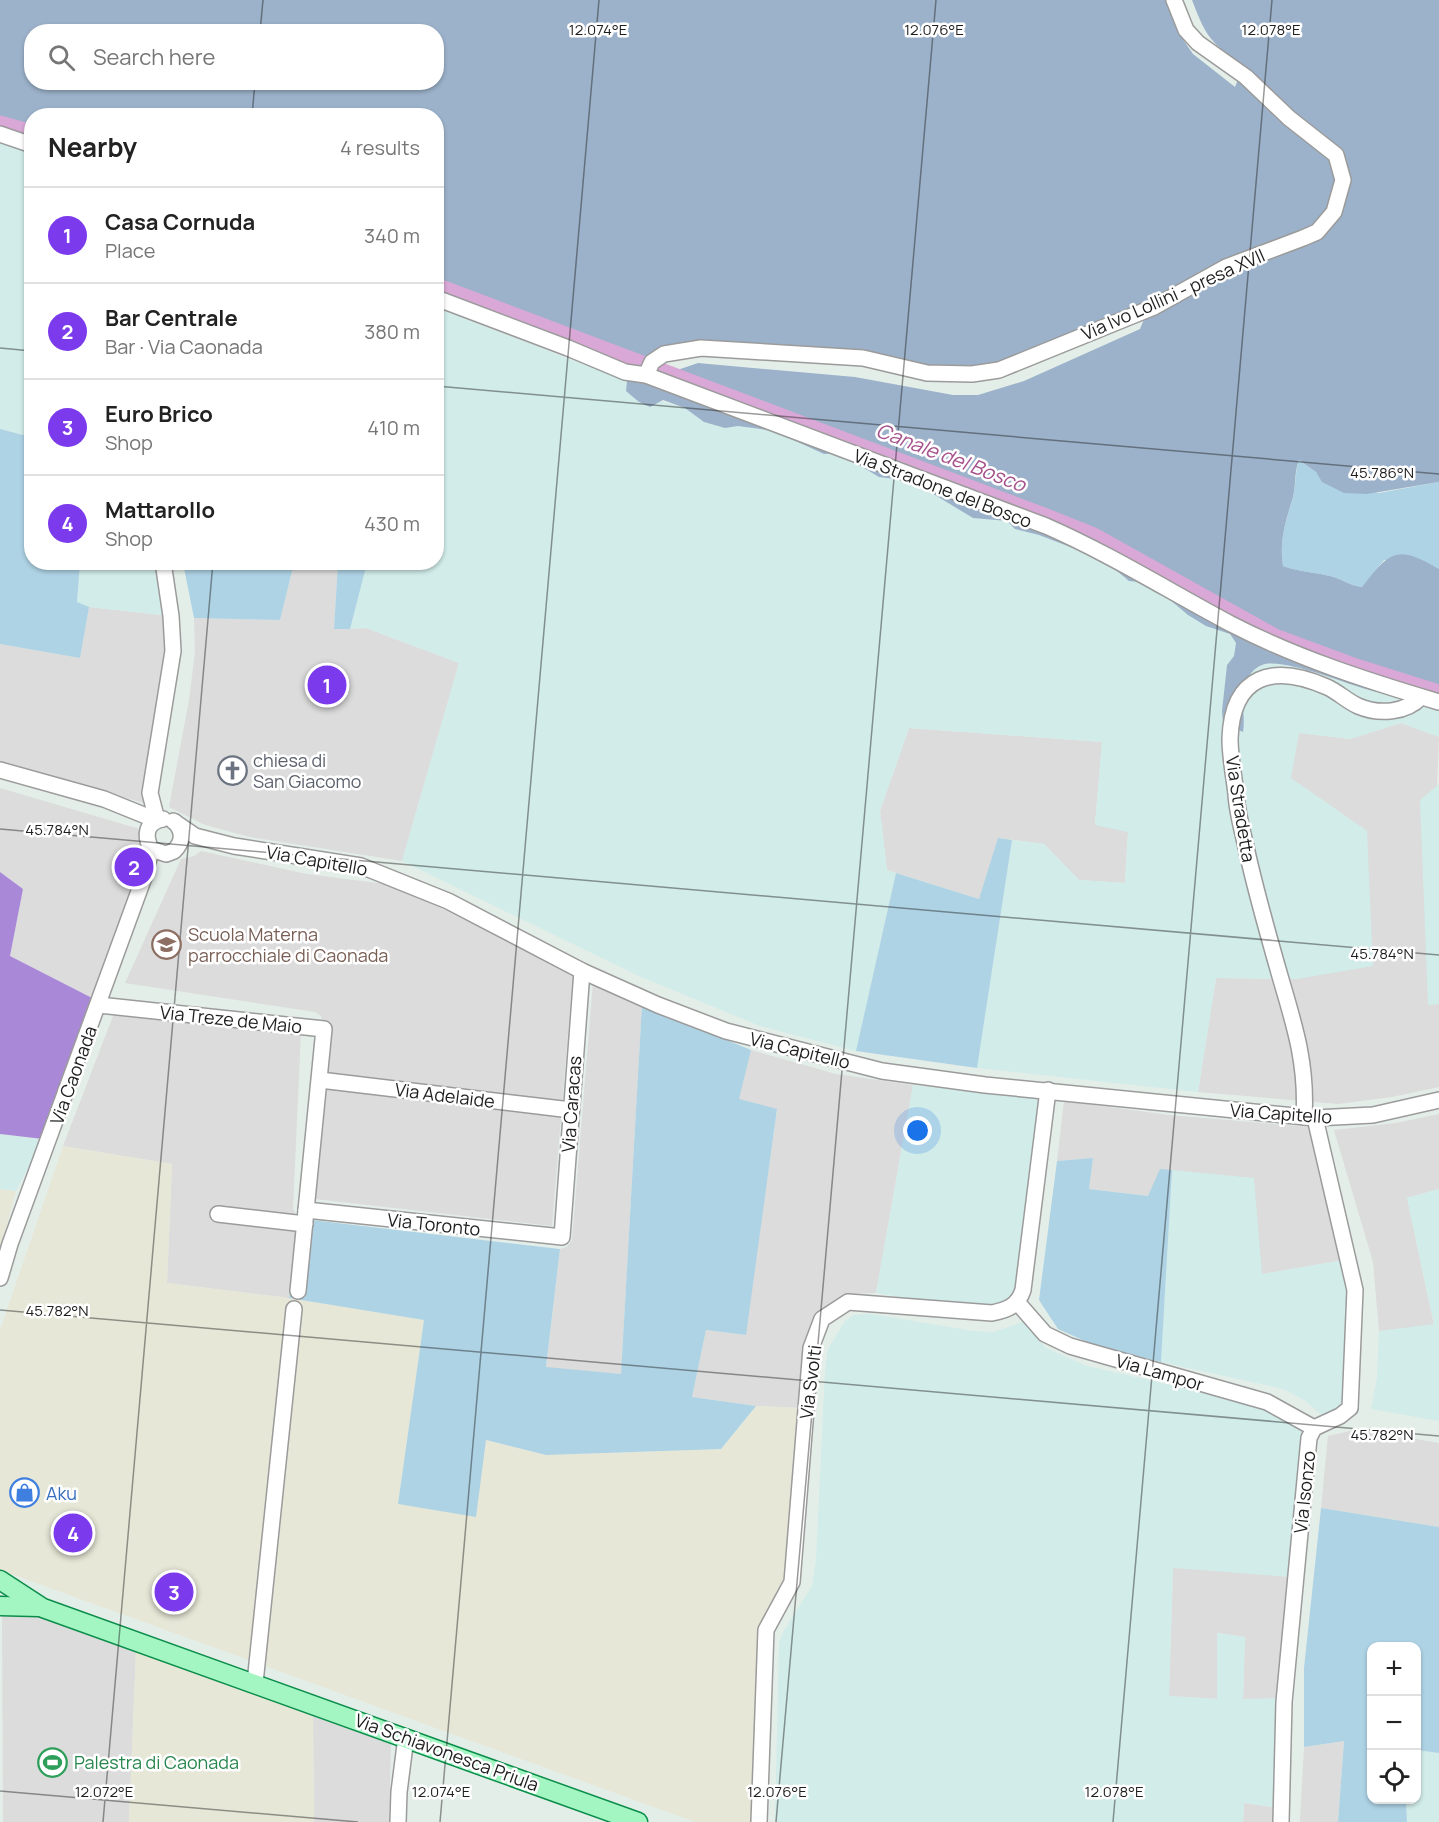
<!DOCTYPE html>
<html lang="en">
<head>
<meta charset="utf-8">
<style>
  body { margin:0; font-family:Manrope,sans-serif; background:#f6f6f6; color:#222 }
  .controls { position:absolute; right:18px; bottom:18px; display:grid; overflow:hidden; border-radius:12px; box-shadow:0 2px 4px #0004 }
  .controls button { width:54px; height:54px; display:grid; place-items:center; padding:0; border:0; border-bottom:2px solid #e0e0e0; background:#fff; color:#222; font:30px sans-serif }
  .you { position:absolute; left:918px; top:1131px; width:21px; height:21px; margin:-15px; border:4px solid #fff; border-radius:50%; background:#1a73e8; box-shadow:0 0 0 9px #1a73e833 }
  .badge { display:grid; place-items:center; width:39px; height:39px; border-radius:50%; background:#7c3aed; color:#fff; font-size:20px; font-weight:700 }
  .pin { position:absolute; translate:-50% -50%; border:3px solid #fff; box-shadow:0 2px 6px #0006 }
  .list { margin:0; padding:0; list-style:none }
  h2 { display:flex; justify-content:space-between; align-items:center; height:78px; margin:0; padding:0 24px; font-size:26px }
  h2 small { font-size:20px; font-weight:400; color:#767676 }
  .list li { display:grid; grid-template-columns:39px 1fr auto; gap:18px; align-items:center; box-sizing:border-box; height:96px; padding:0 24px; border-top:2px solid #e0e0e0 }
  .list b { display:block; font-size:22px; white-space:nowrap }
  .list p { margin:0; font-size:20px; white-space:nowrap; color:#767676 }
  .list em { font-size:20px; font-style:normal; color:#767676 }
  .icon { flex:none; width:33px; height:33px; fill:none; stroke:currentColor; stroke-width:2; stroke-linecap:round; stroke-linejoin:round }
  .map { position:relative; flex:none; width:1439px; height:1822px; overflow:hidden }
  .search { position:absolute; background:#fff; box-shadow:0 2px 4px #0004; left:24px; top:24px; width:420px; height:66px; display:flex; align-items:center; gap:15px; box-sizing:border-box; padding:0 21px; border-radius:24px; color:#767676; font-size:22px }
  .panel { position:absolute; background:#fff; box-shadow:0 2px 4px #0004; left:24px; top:108px; width:420px; height:462px; border-radius:24px }
  .map>svg:first-child { display:block }
</style>
</head>
<body>
<div class="map">
<svg width="1439" height="1822" viewBox="0 0 1439 1822">
  <rect width="100%" height="100%" fill="#e4eee9"/>
  <g fill="#dbdcdb">
    <polygon points="294,563 338,563 334,629 366,628 459,663 402,861 250,837 205,825 169,807 189,700 195,652 194,618 280,620"/>
    <polygon points="89,607 171,616 147,804 0,761 0,644 80,658"/>
    <polygon points="1401,723 1439,737 1428,1004 1439,1004 1439,1087 1392,1097 1338,1104 1198,1092 1216,978 1297,979 1367,831 1290,778 1299,733 1350,739"/>
    <polygon points="909,728 1102,742 1095,824 1128,832 1125,883 1079,880 1044,844 999,838 979,899 887,870 880,811"/>
    <polygon points="0,788 143,830 144,848 132,910 96,1000 10,956 23,889 0,872"/>
    <polygon points="201,851 307,874 393,885 573,972 552,1226 315,1199 323,1023 321,1016 315,1012 125,983 181,859 194,856"/>
    <polygon points="593,982 642,1005 621,1374 546,1368 560,1249 567,1247 572,1240"/>
    <polygon points="118,1003 301,1032 293,1208 296,1215 303,1219 289,1298 167,1283 172,1164 63,1146"/>
    <polygon points="751,1050 836,1074 913,1085 876,1293 849,1294 830,1305 801,1408 756,1406 692,1397 706,1330 745,1335 777,1110 738,1099"/>
    <polygon points="1064,1101 1169,1115 1310,1127 1350,1259 1262,1274 1161,1169 1148,1196 1089,1189 1093,1158 1057,1161"/>
    <polygon points="1439,1114 1439,1189 1407,1198 1434,1325 1379,1331 1373,1262 1334,1130 1396,1123"/>
    <polygon points="1359,1429 1439,1443 1439,1527 1321,1508 1328,1436"/>
    <polygon points="1173,1567 1292,1577 1283,1698 1243,1700 1245,1637 1217,1633 1217,1699 1169,1696"/>
    <polygon points="2,1603 136,1652 129,1822 3,1822"/>
    <polygon points="313,1716 391,1744 389,1822 314,1822"/>
    <polygon points="1344,1741 1338,1822 1300,1822 1304,1747"/>
    <polygon points="1244,1803 1280,1808 1279,1822 1243,1822"/>
  </g>
  <g fill="#e7e7d7">
    <polygon points="63,1146 172,1164 167,1283 289,1298 424,1320 398,1504 486,1440 546,1455 721,1449 756,1406 801,1408 791,1581 764,1621 758,1640 754,1822 695,1822 0,1570 0,1330"/>
    <polygon points="0,1189 16,1191 0,1250"/>
    <polygon points="136,1652 313,1716 314,1822 129,1822"/>
  </g>
  <g fill="#d1ece9">
    <polygon points="0,142 31,153 31,437 0,429"/>
    <polygon points="437,308 627,381 626,391 685,408 704,422 725,428 738,426 774,431 812,448 839,453 879,477 903,480 925,489 973,518 1007,521 1015,529 1039,535 1093,556 1163,594 1188,615 1230,634 1236,643 1234,656 1227,665 1241,707 1245,683 1251,672 1262,665 1274,664 1296,667 1378,692 1402,695 1410,687 1439,685 1439,737 1401,723 1350,739 1299,733 1291,778 1367,831 1373,966 1297,979 1216,978 1198,1092 977,1068 1012,840 1044,844 1079,880 1125,883 1128,832 1095,825 1102,742 909,728 880,811 887,870 896,873 856,1051 760,1026 641,977 402,861 459,663 366,628 350,629 367,563 436,562"/>
    <polygon points="80,563 162,563 171,616 89,607 77,603"/>
    <polygon points="1439,784 1439,1004 1428,1005 1420,800"/>
    <polygon points="913,1085 1043,1099 1017,1298 1012,1303 976,1310 876,1293"/>
    <polygon points="0,1134 43,1139 16,1191 0,1189"/>
    <polygon points="1172,1170 1254,1178 1262,1274 1350,1259 1349,1409 1322,1415 1304,1400 1283,1389 1161,1362"/>
    <polygon points="1439,1189 1439,1421 1371,1409 1377,1378 1379,1331 1434,1324 1407,1198"/>
    <polygon points="871,1314 973,1331 993,1332 1025,1321 1034,1335 1046,1348 1087,1366 1276,1409 1307,1431 1292,1577 1173,1568 1169,1696 1217,1699 1217,1633 1245,1637 1243,1699 1283,1698 1280,1808 1244,1803 1243,1822 775,1822 779,1643 783,1632 812,1586 816,1560 825,1372 828,1349 845,1321 854,1315"/>
    <polygon points="1417,1750 1439,1753 1439,1822 1407,1822 1406,1800 1416,1800"/>
  </g>
  <g fill="#aed3e5">
    <polygon points="0,429 31,437 32,562 80,563 77,602 89,607 80,658 0,644"/>
    <path d="M1299 460 1316 472 1323 482 1379 493 1439 482V569L1430 564 1384 560 1362 587C1350 586 1342 579 1330 576 1314 572 1299 572 1283 566 1279 537 1286 523 1293 497 1296 484 1295 472 1299 460Z"/>
    <polygon points="183,563 294,563 280,620 194,618"/>
    <polygon points="338,563 367,563 350,629 334,629"/>
    <polygon points="998,838 1012,840 977,1068 856,1051 896,873 979,899"/>
    <polygon points="642,1005 751,1050 739,1099 777,1109 746,1335 706,1330 692,1397 756,1406 721,1449 546,1455 486,1440 476,1517 398,1504 424,1320 289,1298 303,1219 560,1249 546,1367 621,1374"/>
    <polygon points="1093,1158 1089,1189 1148,1196 1160,1169 1172,1170 1161,1362 1094,1345 1058,1329 1039,1300 1057,1161"/>
    <polygon points="1321,1508 1439,1527 1439,1753 1417,1750 1416,1646 1372,1646 1372,1800 1406,1800 1407,1822 1338,1822 1344,1741 1304,1747 1304,1668"/>
  </g>
  <path fill="#9cb2ca" fill-rule="evenodd" d="M0 0H1169L1184 41 1193 54 1235 87 1243 67C1211 41 1207 40 1192 0H1439V482L1367 494 1344 493 1322 482 1316 472 1299 460C1294 473 1296 485 1293 497 1286 521 1279 539 1283 566 1299 572 1314 572 1330 576 1342 579 1350 586 1362 587 1391 550 1397 545 1439 569V685L1410 687 1402 696C1391 694 1380 693 1369 690 1346 684 1282 657 1262 665 1254 668 1249 675 1246 682 1239 699 1246 714 1243 732L1223 723 1222 711 1227 665 1234 656 1236 643 1230 634 1206 626 1188 615 1163 594 1140 582 1129 581 1104 560 1039 535 1015 529 1007 521 973 518 925 489 903 480 879 477 839 453 824 454 774 431 738 426 725 428 704 422 685 408 663 400 650 407 639 402 626 391 627 381 651 379 698 363 855 377 953 395H978L1024 381 1140 329 1151 302 975 373 714 342 695 341 632 360 437 285 436 116H32L31 130 0 120ZM32 32H436V82H32Z"/>
  <polygon fill="#aa88d8" points="0,872 23,889 10,956 96,1000 43,1139 0,1134"/>
  <g fill="none" stroke-linecap="round" stroke-linejoin="round">
    <g stroke="#d9a8d6" stroke-width="15">
      <polyline points="0,123 32,132"/>
      <polyline points="436,285 1044,515 1094,535 1275,636 1356,666 1439,692"/>
    </g>
    <defs>
      <g id="minor">
        <polyline points="0,134 32,145"/>
        <path d="M436 298 568 348 625 372 646 375 1046 526C1110 554 1169 591 1231 624 1297 658 1368 681 1439 702"/>
        <polyline points="646,375 652,362 664,354 701,348 863,358 927,373 972,374 999,370 1154,307 1226,267 1303,238 1317,232 1334,212 1343,180 1336,155 1289,118 1246,77 1198,43 1186,30 1174,0"/>
        <polyline points="0,770 104,799 156,820"/>
        <path d="M163 819C146 822 144 835 151 849L166 854 174 851C183 842 184 832 175 822"/>
        <polyline points="157,820 150,793 173,651 171,616 163,562"/>
        <polyline points="173,821 195,836 234,846 361,866 448,901 582,971 658,1005 726,1031 882,1071 985,1085 1315,1118 1373,1115 1439,1100"/>
        <polyline points="99,1005 324,1029 298,1291"/>
        <polyline points="320,1080 571,1110"/>
        <path d="M1304 1117C1307 1067 1296 1030 1282 983 1269 938 1256 893 1246 847 1242 829 1237 812 1236 794 1234 776 1230 757 1230 739 1232 675 1273 663 1327 687 1338 692 1347 701 1358 706 1379 715 1406 713 1421 697"/>
        <polyline points="306,1210 562,1237 582,971"/>
        <polyline points="218,1214 305,1224"/>
        <polyline points="0,1278 10,1244 146,872 151,849"/>
        <polyline points="1017,1302 1045,1334 1070,1346 1267,1402 1314,1428"/>
        <polyline points="255,1683 294,1309"/>
        <polyline points="398,1822 399,1792 406,1737"/>
        <path d="M759 1822 766 1630 792 1582 811 1348 822 1319 848 1302 992 1313C1007 1310 1018 1306 1023 1290L1048 1090"/>
        <polyline points="1281,1822 1284,1702 1309,1438 1314,1428 1340,1416 1350,1408 1355,1290 1315,1118"/>
      </g>
      <g id="major">
        <polyline points="0,1580 43,1608 638,1822"/>
        <polyline points="0,1606 39,1607"/>
      </g>
    </defs>
    <use href="#minor" stroke="#9b9b9b" stroke-width="18"/>
    <use href="#major" stroke="#0b8d4a" stroke-width="21"/>
    <use href="#minor" stroke="#fff" stroke-width="15"/>
    <use href="#major" stroke="#a3f5c2" stroke-width="18"/>
  </g>
  <path fill="none" stroke="#1e1e1e" stroke-width="1.5" stroke-opacity="0.45" d="M260 32 263 0M252 116 255 82M0 348 32 351M436 386 1439 474M0 829 1439 955M0 1310 1439 1436M0 1791 358 1822M103 1822 213 562M440 1822 599 0M776 1822 936 0M1113 1822 1272 0"/>
  <defs>
    <symbol id="church-ring" viewBox="-11 -11 22 22"><circle r="9.5" fill="#fff" stroke="#6b7280" stroke-width="1.5"/><path d="M-1.2-6h2.4v3.5h3.3v2.4h-3.3V6h-2.4V-.1h-3.3v-2.4h3.3Z" fill="#6b7280"/></symbol>
    <symbol id="school-ring" viewBox="-11 -11 22 22"><circle r="9.5" fill="#fff" stroke="#8d6e63" stroke-width="1.5"/><path d="M0-5L7-2L0 1L-7-2ZM-4 1L0 2.5L4 1V4Q0 6-4 4Z" fill="#8d6e63"/></symbol>
    <symbol id="shop-ring" viewBox="-11 -11 22 22"><circle r="9.5" fill="#fff" stroke="#3f7fe0" stroke-width="1.5"/><path d="M-5-2.5h2.3a2.7 3.5 0 0 1 5.4 0H5L5.5 6h-11ZM-1.5-2.5h3a1.5 2.3 0 0 0-3 0Z" fill="#3f7fe0"/></symbol>
    <symbol id="stadium-ring" viewBox="-11 -11 22 22"><circle r="9.5" fill="#fff" stroke="#2e9e5b" stroke-width="1.5"/><path d="M0-5a6.5 5 0 1 0 0 10a6.5 5 0 1 0 0-10ZM-3.5-1.8h7v3.6h-7Z" fill="#2e9e5b"/></symbol>
  </defs>
  <g fill-rule="evenodd">
    <use href="#church-ring" x="216" y="754" width="33" height="33"/>
    <use href="#school-ring" x="150" y="928" width="33" height="33"/>
    <use href="#shop-ring" x="8" y="1476" width="33" height="33"/>
    <use href="#stadium-ring" x="36" y="1746" width="33" height="33"/>
  </g>
  <g text-anchor="middle" dominant-baseline="central" stroke-width="5" stroke-linejoin="round" paint-order="stroke">
    <g font-size="18" fill="#1e1e1e" stroke="#fff">
      <text transform="translate(1173 294) rotate(-24)">Via Ivo Lollini - presa XVII</text>
      <text transform="translate(943 488) rotate(21)">Via Stradone del Bosco</text>
      <text transform="translate(1241 809) rotate(81)">Via Stradetta</text>
      <text transform="translate(317 860) rotate(10)">Via Capitello</text>
      <text transform="translate(231 1019) rotate(6)">Via Treze de Maio</text>
      <text transform="translate(800 1050) rotate(14)">Via Capitello</text>
      <text transform="translate(73 1075) rotate(-70)">Via Caonada</text>
      <text transform="translate(445 1095) rotate(7)">Via Adelaide</text>
      <text transform="translate(571 1104) rotate(-86)">Via Caracas</text>
      <text transform="translate(1281 1113) rotate(4)">Via Capitello</text>
      <text transform="translate(434 1224) rotate(6)">Via Toronto</text>
      <text transform="translate(1160 1372) rotate(16)">Via Lampor</text>
      <text transform="translate(810 1382) rotate(-83)">Via Svolti</text>
      <text transform="translate(1304 1492) rotate(-84)">Via Isonzo</text>
      <text transform="translate(447 1752) rotate(20)">Via Schiavonesca Priula</text>
    </g>
    <g font-size="18" fill="#5b616d" stroke="#fff" text-anchor="start">
      <text x="253" y="760">chiesa di<tspan x="253" dy="21">San Giacomo</tspan></text>
    </g>
    <g font-size="18" fill="#785e54" stroke="#fff" text-anchor="start">
      <text x="188" y="934">Scuola Materna<tspan x="188" dy="21">parrocchiale di Caonada</tspan></text>
    </g>
    <g font-size="18" fill="#366cbe" stroke="#fff" text-anchor="start">
      <text x="46" y="1493">Aku</text>
    </g>
    <g font-size="18" fill="#27864d" stroke="#fff" text-anchor="start">
      <text x="74" y="1762">Palestra di Caonada</text>
    </g>
    <g font-size="20" font-style="italic" fill="#a6518b" stroke="#fff">
      <text transform="translate(951 457) rotate(21)">Canale del Bosco</text>
    </g>
  </g>
  <g font-size="15" text-anchor="middle" fill="#1e1e1e" stroke="#fff" stroke-width="5" stroke-linejoin="round" paint-order="stroke">
    <text x="598" y="35">12.074°E</text>
    <text x="934" y="35">12.076°E</text>
    <text x="1271" y="35">12.078°E</text>
    <text x="1382" y="478">45.786°N</text>
    <text x="57" y="835">45.784°N</text>
    <text x="1382" y="959">45.784°N</text>
    <text x="57" y="1316">45.782°N</text>
    <text x="1382" y="1440">45.782°N</text>
    <text x="104" y="1797">12.072°E</text>
    <text x="441" y="1797">12.074°E</text>
    <text x="777" y="1797">12.076°E</text>
    <text x="1114" y="1797">12.078°E</text>
  </g>
</svg>
<div class="controls">
<button>+</button>
<button>−</button>
<button><svg class="icon" aria-label="locate" viewBox="0 0 24 24"><circle cx="12" cy="12" r="6"/><path d="M12 2v4M12 18v4M2 12h4M18 12h4"/></svg></button>
</div>
<div class="you"></div>
<div class="pin badge" style="left:327px;top:685px">1</div>
<div class="pin badge" style="left:134px;top:867px">2</div>
<div class="pin badge" style="left:174px;top:1592px">3</div>
<div class="pin badge" style="left:73px;top:1533px">4</div>
<div class="search"><svg class="icon" aria-label="search" viewBox="0 0 24 24"><circle cx="10" cy="10" r="6"/><path d="M15 15l6 6"/></svg>Search here</div>
<section class="panel">
<h2>Nearby<small>4 results</small></h2>
<ul class="list">
<li><span class="badge">1</span><div><b>Casa Cornuda</b><p>Place</p></div><em>340 m</em></li>
<li><span class="badge">2</span><div><b>Bar Centrale</b><p>Bar · Via Caonada</p></div><em>380 m</em></li>
<li><span class="badge">3</span><div><b>Euro Brico</b><p>Shop</p></div><em>410 m</em></li>
<li><span class="badge">4</span><div><b>Mattarollo</b><p>Shop</p></div><em>430 m</em></li>
</ul>
</section>
</div>
</body>
</html>
